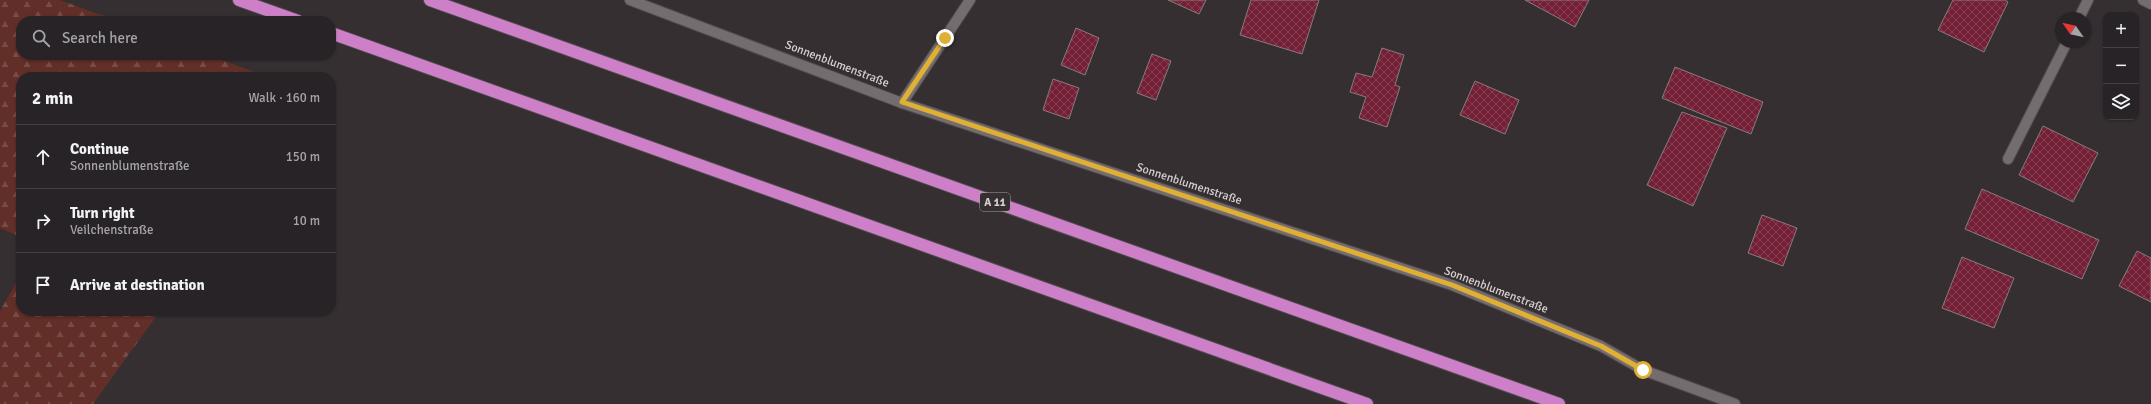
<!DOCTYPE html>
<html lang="en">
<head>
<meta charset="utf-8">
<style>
  body { margin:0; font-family:Signika,sans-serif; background:#342f32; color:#f1f3f6 }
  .controls { position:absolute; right:12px; top:12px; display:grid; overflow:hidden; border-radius:8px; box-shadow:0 1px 3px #0004 }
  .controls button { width:36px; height:36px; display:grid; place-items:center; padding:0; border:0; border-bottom:1px solid #444043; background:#282326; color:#f1f3f6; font:20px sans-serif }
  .compass { position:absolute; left:2055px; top:12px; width:36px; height:36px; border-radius:50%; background:#282326; box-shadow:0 1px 3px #0004; rotate:304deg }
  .stop { position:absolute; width:12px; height:12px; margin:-9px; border:3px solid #dfb034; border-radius:50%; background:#fff }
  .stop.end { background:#dfb034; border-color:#fff; box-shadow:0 1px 4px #0008 }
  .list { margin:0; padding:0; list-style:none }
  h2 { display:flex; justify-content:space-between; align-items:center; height:52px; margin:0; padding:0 16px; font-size:17px }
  h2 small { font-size:13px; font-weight:400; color:#a5a4a7 }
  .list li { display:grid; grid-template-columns:26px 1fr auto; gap:12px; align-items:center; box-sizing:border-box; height:64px; padding:0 16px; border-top:1px solid #444043 }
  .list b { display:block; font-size:15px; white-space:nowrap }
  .list p { margin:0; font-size:13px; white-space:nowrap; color:#a5a4a7 }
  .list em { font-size:13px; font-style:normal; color:#a5a4a7 }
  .icon { flex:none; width:22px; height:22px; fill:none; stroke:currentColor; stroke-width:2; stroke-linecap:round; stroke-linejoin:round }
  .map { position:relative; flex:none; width:2151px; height:404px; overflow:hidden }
  .search { position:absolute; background:#282326; box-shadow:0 1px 3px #0004; left:16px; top:16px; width:320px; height:44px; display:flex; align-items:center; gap:10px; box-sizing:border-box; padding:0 14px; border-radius:16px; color:#a5a4a7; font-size:15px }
  .panel { position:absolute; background:#282326; box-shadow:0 1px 3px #0004; left:16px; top:72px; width:320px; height:244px; border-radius:16px }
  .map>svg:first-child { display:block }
</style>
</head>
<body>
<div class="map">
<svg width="2151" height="404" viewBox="0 0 2151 404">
  <defs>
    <pattern id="forest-firs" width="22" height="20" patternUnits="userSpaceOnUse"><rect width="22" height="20" fill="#612e28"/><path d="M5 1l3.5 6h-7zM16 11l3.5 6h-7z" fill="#774b46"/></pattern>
    <pattern id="building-cross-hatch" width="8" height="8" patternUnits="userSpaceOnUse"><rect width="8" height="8" fill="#732036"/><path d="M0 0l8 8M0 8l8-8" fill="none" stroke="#863f52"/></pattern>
  </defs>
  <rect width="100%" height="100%" fill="#362f32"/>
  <g fill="url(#forest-firs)">
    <polygon points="0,0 60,0 117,21 21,21 21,55 208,55 268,77 21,77 21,237 0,228"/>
    <polygon points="21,274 21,311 160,311 93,404 0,404 0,311"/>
  </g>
  <g fill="url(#building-cross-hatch)" stroke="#857c7d">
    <polygon points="1168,0 1206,0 1199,14"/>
    <polygon points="1251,0 1319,0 1302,54 1240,35"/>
    <polygon points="1525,0 1589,0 1575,27"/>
    <polygon points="1953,0 2005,0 2008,2 1984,52 1938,30"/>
    <polygon points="1076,28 1099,38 1085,75 1061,65"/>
    <polygon points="1382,48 1404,55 1395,85 1400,87 1387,127 1359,118 1366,97 1350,92 1356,73 1372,77"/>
    <polygon points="1152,54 1171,61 1156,100 1137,93"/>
    <polygon points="1675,67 1763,102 1751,134 1662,98"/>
    <polygon points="1053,79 1079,88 1069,119 1043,110"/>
    <polygon points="1475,81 1519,100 1505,134 1460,115"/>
    <polygon points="1682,112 1727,128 1693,206 1647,185"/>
    <polygon points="2043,126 2098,153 2073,202 2019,175"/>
    <polygon points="1982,189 2099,240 2082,279 1965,229"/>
    <polygon points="1762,215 1797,228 1783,266 1748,253"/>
    <polygon points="2137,251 2151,258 2151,302 2119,286"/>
    <polygon points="1962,257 2014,278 1994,328 1942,308"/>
  </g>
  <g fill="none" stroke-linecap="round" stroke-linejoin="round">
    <defs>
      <g id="lane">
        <polyline points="2079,18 2088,0"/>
        <polyline points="2008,159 2067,42"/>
      </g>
      <g id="street">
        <polyline points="630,0 902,103 1452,285 1601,346 1643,370 1735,404"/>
        <polyline points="2143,0 2151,4"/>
        <polyline points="902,103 970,0"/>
      </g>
      <g id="highway">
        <polyline points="239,0 298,21"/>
        <polyline points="430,0 1559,404"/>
        <polyline points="331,33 1367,404"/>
      </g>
    </defs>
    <use href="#lane" stroke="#504b4e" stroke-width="12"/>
    <use href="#street" stroke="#504b4e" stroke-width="12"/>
    <use href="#highway" stroke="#504b4e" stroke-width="14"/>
    <use href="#lane" stroke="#746c6f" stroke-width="10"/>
    <use href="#street" stroke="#746c6f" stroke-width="10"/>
    <use href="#highway" stroke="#cd80c7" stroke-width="12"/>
  </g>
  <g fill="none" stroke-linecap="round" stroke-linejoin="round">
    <polyline stroke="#dfb034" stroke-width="5" points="945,38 902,102 1452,285 1601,346 1643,370"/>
  </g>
  <g text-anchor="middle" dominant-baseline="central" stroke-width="4" stroke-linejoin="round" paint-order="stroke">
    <rect fill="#362f32" stroke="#a5a0a2" stroke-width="1" x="980" y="193" width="30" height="18" rx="3"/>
    <g font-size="11" font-weight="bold" fill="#d4d0d2">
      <text x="995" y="202">A 11</text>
    </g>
    <g font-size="12" fill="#d4d0d2" stroke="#362f32">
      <text transform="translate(837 64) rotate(21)">Sonnenblumenstraße</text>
      <text transform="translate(1189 184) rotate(18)">Sonnenblumenstraße</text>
      <text transform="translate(1496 290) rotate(21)">Sonnenblumenstraße</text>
    </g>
  </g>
</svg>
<div class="controls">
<button>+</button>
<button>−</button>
<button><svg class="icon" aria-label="layers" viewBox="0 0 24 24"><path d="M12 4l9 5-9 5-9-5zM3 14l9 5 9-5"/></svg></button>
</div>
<svg class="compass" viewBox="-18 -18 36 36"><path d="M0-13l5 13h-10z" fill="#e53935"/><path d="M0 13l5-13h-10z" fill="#a5a4a7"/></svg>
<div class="stop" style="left:1643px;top:370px"></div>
<div class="stop end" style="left:945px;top:38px"></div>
<div class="search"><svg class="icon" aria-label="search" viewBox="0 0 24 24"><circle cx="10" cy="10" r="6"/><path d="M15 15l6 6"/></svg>Search here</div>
<section class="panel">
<h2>2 min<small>Walk · 160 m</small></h2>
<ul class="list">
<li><svg class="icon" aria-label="ahead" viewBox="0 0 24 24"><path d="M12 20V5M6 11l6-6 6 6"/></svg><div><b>Continue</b><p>Sonnenblumenstraße</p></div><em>150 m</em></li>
<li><svg class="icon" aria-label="right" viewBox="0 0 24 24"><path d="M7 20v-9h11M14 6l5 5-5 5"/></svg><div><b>Turn right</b><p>Veilchenstraße</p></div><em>10 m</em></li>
<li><svg class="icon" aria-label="arrive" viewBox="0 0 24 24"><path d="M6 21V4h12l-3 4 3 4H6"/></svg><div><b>Arrive at destination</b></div></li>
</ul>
</section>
</div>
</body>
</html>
